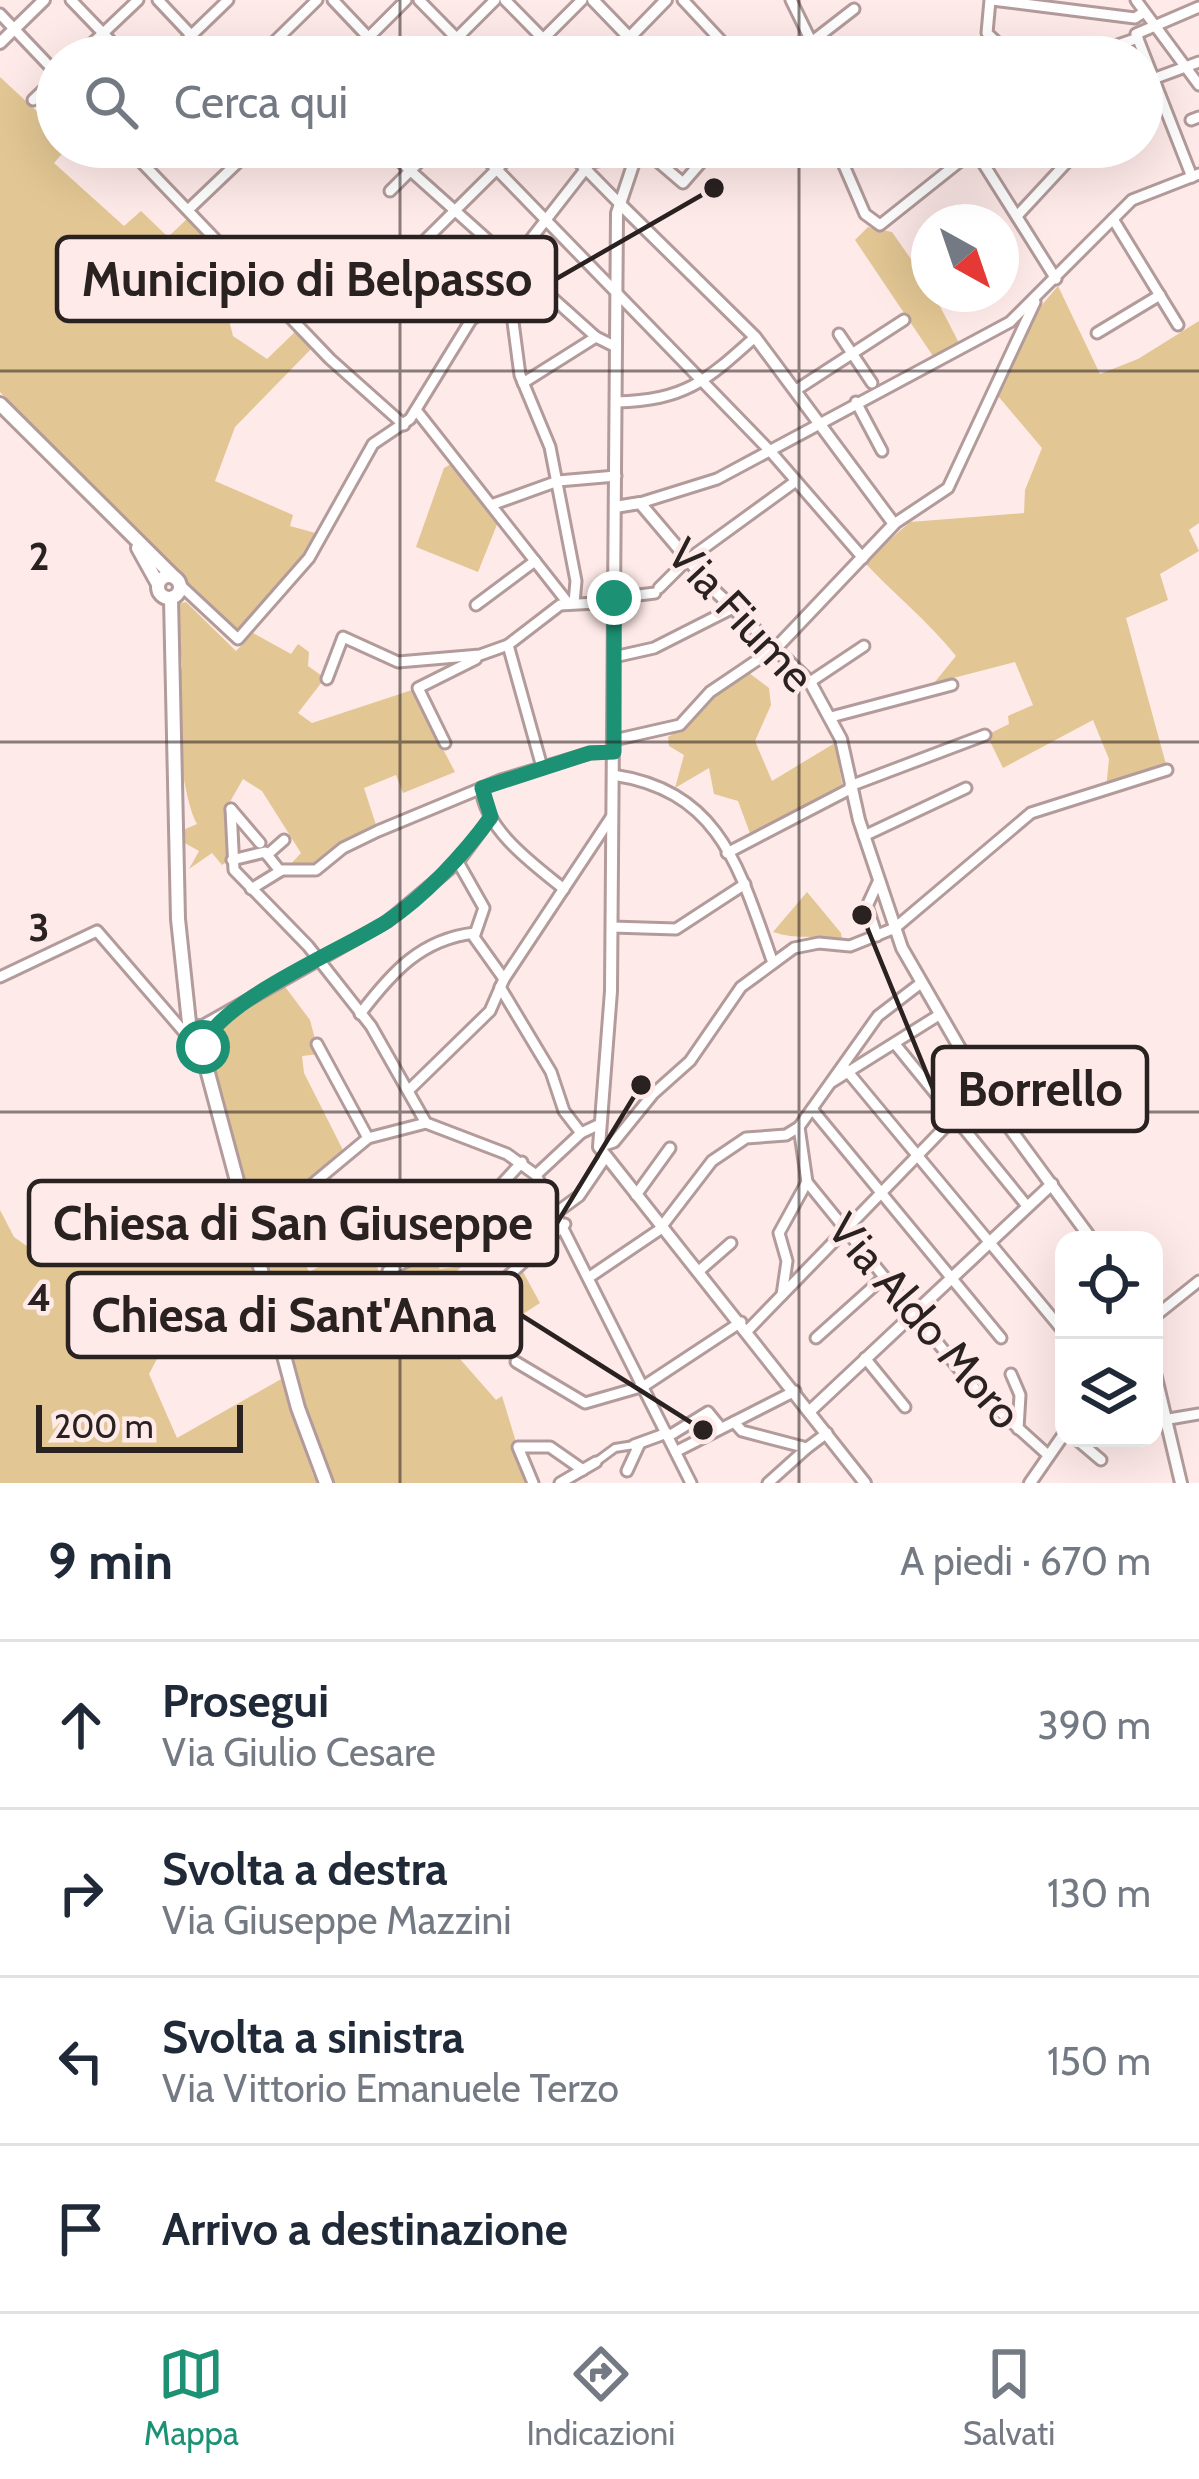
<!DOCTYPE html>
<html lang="it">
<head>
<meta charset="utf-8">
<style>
  body { margin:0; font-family:Cabin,sans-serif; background:#f6f6f7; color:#1f2937 }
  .controls { position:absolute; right:36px; bottom:36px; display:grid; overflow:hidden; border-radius:24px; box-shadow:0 12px 48px #0002 }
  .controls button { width:108px; height:108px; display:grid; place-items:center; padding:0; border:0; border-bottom:3px solid #e0e1e3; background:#fff; color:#1f2937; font:60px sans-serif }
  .compass { position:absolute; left:911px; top:204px; width:108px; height:108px; border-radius:50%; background:#fff; box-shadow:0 12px 48px #0002; rotate:140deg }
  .scale { position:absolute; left:36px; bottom:30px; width:207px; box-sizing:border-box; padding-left:12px; border:6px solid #2a2121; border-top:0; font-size:33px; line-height:42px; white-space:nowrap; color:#2a2121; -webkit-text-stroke:9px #feeae9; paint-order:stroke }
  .stop { position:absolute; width:36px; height:36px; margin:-27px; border:9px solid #1d9173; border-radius:50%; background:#fff }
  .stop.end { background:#1d9173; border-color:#fff; box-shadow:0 3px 12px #0008 }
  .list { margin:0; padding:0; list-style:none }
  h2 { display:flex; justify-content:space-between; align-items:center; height:156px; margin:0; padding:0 48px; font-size:51px }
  h2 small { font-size:39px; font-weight:400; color:#747a83 }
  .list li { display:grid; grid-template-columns:78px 1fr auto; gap:36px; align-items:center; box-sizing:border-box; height:168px; padding:0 48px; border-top:3px solid #e0e1e3 }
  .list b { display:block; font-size:45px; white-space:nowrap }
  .list p { margin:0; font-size:39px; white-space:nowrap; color:#747a83 }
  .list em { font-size:39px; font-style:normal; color:#747a83 }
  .icon { flex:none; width:66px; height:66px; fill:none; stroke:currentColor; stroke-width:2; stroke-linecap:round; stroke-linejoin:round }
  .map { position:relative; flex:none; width:1199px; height:1483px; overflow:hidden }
  .search { position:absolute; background:#fff; box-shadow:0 12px 48px #0002; left:36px; right:36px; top:36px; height:132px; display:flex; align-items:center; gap:30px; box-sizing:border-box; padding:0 42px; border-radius:66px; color:#747a83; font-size:45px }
  .sheet { height:828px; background:#fff }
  nav { display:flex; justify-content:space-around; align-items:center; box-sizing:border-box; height:168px; border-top:3px solid #e0e1e3; background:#fff; font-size:33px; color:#747a83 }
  nav a { display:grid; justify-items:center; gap:6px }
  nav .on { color:#1d9173 }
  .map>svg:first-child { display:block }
</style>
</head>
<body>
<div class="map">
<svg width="1199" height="1483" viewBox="0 0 1199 1483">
  <rect width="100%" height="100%" fill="#feeae9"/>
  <g fill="#e2c693">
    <path d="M0 77 57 130V147H68L54 163 124 226 141 211 168 237 188 218 224 255 219 279 233 336 267 359 296 331 312 348 235 427 215 481 293 515 290 526 319 534C293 570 269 600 235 635L0 392Z"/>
    <polygon points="868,227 892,232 929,285 959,343 933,356 855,240"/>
    <path d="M1058 286 1100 374 1138 359 1199 321V523L1189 530 1199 551 1160 574 1168 600 1126 618 1167 768 1106 789 1109 759 1093 720 1003 768 987 735 1009 724 1008 716 1033 705 1015 662 934 683 956 656C928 621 895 595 864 562L910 522 1024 513 1025 490 1042 448 998 396 1041 306Z"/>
    <polygon points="453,463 498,522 478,572 416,547 444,468"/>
    <path d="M186 602 236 651 253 633 291 654 298 644 309 652 308 666 325 678 298 713 312 723 412 690 455 772 403 793 396 775 364 788 377 828 314 869 289 866 301 853 262 791 243 779 227 807 229 860 222 865 212 853 189 869 199 851 183 842V830L197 824C182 798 170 696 182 667L177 604Z"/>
    <polygon points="749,673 769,688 771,705 755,741 772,781 835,743 843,789 751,836 738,801 714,794 709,768 675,788 684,755 669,746 668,737 689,724 717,692"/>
    <path d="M807 892 841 933 842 939C817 935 797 940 773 932Z"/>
    <path d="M283 984 310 1020 319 1054 302 1056 304 1073 346 1156 280 1205C275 1222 286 1243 295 1257L302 1255 309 1272 363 1243 383 1278 441 1242 446 1254 437 1265 440 1269 462 1266 447 1282 422 1284 394 1313 368 1328 374 1333 405 1319 406 1309 435 1352 439 1348 434 1338 445 1333 443 1328 490 1299 522 1270 540 1303 506 1325 499 1339 460 1359 496 1400 502 1396 516 1442 512 1445 527 1483H332L301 1399 208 1048 217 1031Z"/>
    <path d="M230 1197 242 1216 273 1332 244 1340 210 1339 209 1332 167 1340 149 1374 177 1438 283 1378 313 1475 321 1483H0V1210L14 1237 31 1249C58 1230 84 1204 115 1225L160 1215 171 1221Z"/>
  </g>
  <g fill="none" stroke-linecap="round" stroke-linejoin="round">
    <defs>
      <polyline id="pedestrian" points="596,1462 615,1448 634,1445"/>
      <g id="minor">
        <polyline points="71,0 126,57"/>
        <polyline points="158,0 191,35"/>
        <polyline points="333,0 387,57"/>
        <polyline points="419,0 475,57"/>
        <polyline points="505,0 561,57"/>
        <polyline points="683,0 726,46 720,57"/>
        <polyline points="791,0 811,41"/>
        <polyline points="990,0 987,33 1012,57"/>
        <polyline points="992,0 1135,18 1144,12"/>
        <polyline points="1136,0 1199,85"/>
        <polyline points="0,14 57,74"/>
        <polyline points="78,57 138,0"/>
        <polyline points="169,57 228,0"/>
        <polyline points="259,57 317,0"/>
        <polyline points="349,57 406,0"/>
        <polyline points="438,57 495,0"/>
        <polyline points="525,57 582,0"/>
        <polyline points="609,57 630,37"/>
        <polyline points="792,57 854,9"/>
        <polyline points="1082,57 1138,38"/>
        <polyline points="1142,83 1199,62"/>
        <polyline points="33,100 57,77"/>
        <polyline points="1191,120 1199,117"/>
        <polyline points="127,147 330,359 404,425"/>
        <polyline points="384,147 596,337 616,347"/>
        <polyline points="475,147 771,452 863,558"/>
        <polyline points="564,147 620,204"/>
        <polyline points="771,147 777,155 786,147"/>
        <polyline points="836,147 865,214 880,225 978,147"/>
        <polyline points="973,147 1056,279"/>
        <polyline points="648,153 683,183 710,152 706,147"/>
        <polyline points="145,165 165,147"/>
        <polyline points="1192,177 1136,34 1199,7"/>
        <polyline points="390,191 434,147"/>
        <polyline points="188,210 254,147"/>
        <polyline points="1017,216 1081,147"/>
        <polyline points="1113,219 1178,325"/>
        <polyline points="388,250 402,264"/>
        <polyline points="504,254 520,375 550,447 576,581 574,603"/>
        <polyline points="513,262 591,162 681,147"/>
        <polyline points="397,268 437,309 471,277 494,302"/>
        <polyline points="377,288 519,147"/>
        <polyline points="1097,333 1160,295"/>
        <polyline points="839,334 872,383"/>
        <polyline points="523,383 596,337"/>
        <polyline points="796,390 904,320"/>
        <path d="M616 402C685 400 705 382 755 337"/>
        <polyline points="856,402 882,451"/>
        <polyline points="416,410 568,603"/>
        <polyline points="640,503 717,479 1010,322 1132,200 1199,174"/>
        <polyline points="491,505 558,481 616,476"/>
        <polyline points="894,524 948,488 1035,302"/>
        <polyline points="178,583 238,639 309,558 373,444 410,419 471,320 510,292"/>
        <polyline points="659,588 686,561 796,481"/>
        <polyline points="614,598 655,593"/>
        <polyline points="476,605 535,561"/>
        <polyline points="508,645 542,767"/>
        <polyline points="614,657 654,648 733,608"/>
        <polyline points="327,679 343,637 398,662 480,655 508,645 560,605 614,602"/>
        <polyline points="810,682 864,646"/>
        <polyline points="831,717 952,685"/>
        <polyline points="614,740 680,725 710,692 778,646"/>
        <polyline points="445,743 418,688 476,659"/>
        <path d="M613 775C722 791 740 871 773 963"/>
        <polyline points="850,786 985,735"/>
        <path d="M481 788C485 830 533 864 564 889"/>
        <polyline points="231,809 234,870 308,946 371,1026 426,1123 507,1154 536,1175 691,1483"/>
        <polyline points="231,809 260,843"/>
        <polyline points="864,836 966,788"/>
        <polyline points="727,853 850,789"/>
        <polyline points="267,855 284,840"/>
        <polyline points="232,860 265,852 280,871"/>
        <polyline points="458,862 484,908 474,937 504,979"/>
        <polyline points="251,889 282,870 316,870 343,848 378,831 501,780 590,753 613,752"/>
        <polyline points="612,927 676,929 745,884"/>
        <polyline points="877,936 867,906 879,880"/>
        <polyline points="0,977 97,931 191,1040"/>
        <polyline points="500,987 551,1072 564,1111 581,1133"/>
        <path d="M360 1014C392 972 421 939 475 933"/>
        <polyline points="200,1027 388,921 458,862 491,817"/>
        <polyline points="317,1044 368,1138"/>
        <polyline points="895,1044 1027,1206"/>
        <polyline points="843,1066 1064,1332"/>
        <polyline points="832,1082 939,1015"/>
        <polyline points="410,1089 490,1011 504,979 612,816"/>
        <polyline points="812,1109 1001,1338"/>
        <polyline points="599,1147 614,1142 653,1094 690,1061 741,987 794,948 819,943 850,946 895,928 1031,813 1167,770"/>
        <polyline points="536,1175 581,1133 600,1124"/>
        <polyline points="807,1182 976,1390 1048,1455"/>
        <polyline points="636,1195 670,1148"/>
        <polyline points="557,1212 579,1196 605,1158"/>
        <polyline points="297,1251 285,1223 285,1207 368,1138 426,1123"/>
        <polyline points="388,1271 454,1236 522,1162"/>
        <polyline points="699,1271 731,1243"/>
        <polyline points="591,1276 659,1230 712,1161 746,1138 786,1135 799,1127 878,1016 921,983"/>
        <polyline points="782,1295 787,1261 779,1233 807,1182 799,1127"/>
        <polyline points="1154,1317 1199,1281"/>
        <polyline points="373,1329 431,1284 484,1298 565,1224"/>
        <polyline points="748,1330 982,1089"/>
        <polyline points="816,1338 884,1277"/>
        <polyline points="865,1358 905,1407"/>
        <polyline points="516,1362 585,1403 644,1386 741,1322"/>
        <polyline points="1011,1374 1020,1395 1018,1429"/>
        <polyline points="1169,1419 1199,1414"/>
        <polyline points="734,1422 742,1431 807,1448 827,1433"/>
        <polyline points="669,1436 708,1412 721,1428"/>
        <polyline points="1075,1438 1101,1460"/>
        <polyline points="634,1445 667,1433"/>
        <polyline points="677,1451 795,1391"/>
        <polyline points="627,1471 639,1445"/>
        <polyline points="533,1483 518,1447 550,1447 583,1470"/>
        <polyline points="560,1483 596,1462"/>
        <polyline points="768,1483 807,1448"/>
      </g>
      <g id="tertiary">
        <polyline points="593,0 648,57"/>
        <polyline points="630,37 666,0"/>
        <polyline points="0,43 44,0"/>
        <polyline points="639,147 617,213 611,991 599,1147 865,1483"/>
        <polyline points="620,204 755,337 894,524 778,646"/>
        <polyline points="615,507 640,503 712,588 810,682 841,739 859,820 902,948 992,1104 1092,1240"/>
        <polyline points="1154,1369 1181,1483"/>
        <polyline points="810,1411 1052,1184"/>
        <polyline points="1030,1483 1064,1434"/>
      </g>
      <g id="secondary">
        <polyline points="0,404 175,578"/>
        <polyline points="138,548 158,584"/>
        <circle cx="169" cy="587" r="11"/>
        <polyline points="171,599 178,919 190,1032"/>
        <circle cx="198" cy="1035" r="8"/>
        <polyline points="205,1040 208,1073 298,1408 326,1483"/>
      </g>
    </defs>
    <use href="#pedestrian" stroke="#b29b9a" stroke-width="12"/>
    <use href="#minor" stroke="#b29b9a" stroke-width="15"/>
    <use href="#tertiary" stroke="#b29b9a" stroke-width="16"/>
    <use href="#secondary" stroke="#b29b9a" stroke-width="18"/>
    <use href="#pedestrian" stroke="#fff" stroke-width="6"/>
    <use href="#minor" stroke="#fff" stroke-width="9"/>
    <use href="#tertiary" stroke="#fff" stroke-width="10"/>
    <use href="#secondary" stroke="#fff" stroke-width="12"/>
  </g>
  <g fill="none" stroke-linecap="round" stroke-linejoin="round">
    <path stroke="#1d9173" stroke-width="15" d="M203 1047C216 1002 346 948 386 922 424 897 465 853 491 817L482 788 590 753 614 752V598"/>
  </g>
  <path fill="none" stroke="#2a2121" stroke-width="3" stroke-opacity="0.55" d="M400 0V57M799 0V57M400 147V1483M799 147V1483M0 371H1199M0 742H1199M0 1112H1199"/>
  <g text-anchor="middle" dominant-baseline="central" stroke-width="9" stroke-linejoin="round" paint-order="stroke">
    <g font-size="45" fill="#2a2121" stroke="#feeae9">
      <text transform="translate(741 615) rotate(47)">Via Fiume</text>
      <text transform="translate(925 1321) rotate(49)">Via Aldo Moro</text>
    </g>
  </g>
  <g font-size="39" text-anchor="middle" font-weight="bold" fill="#2a2121" stroke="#feeae9" stroke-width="9" stroke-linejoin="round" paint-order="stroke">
    <text x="39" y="570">2</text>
    <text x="39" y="941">3</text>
    <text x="39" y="1311">4</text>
  </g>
  <path fill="none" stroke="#2a2121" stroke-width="4.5" d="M714 188L556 279M862 915L933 1089M641 1085L557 1223M703 1430L521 1315"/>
  <g fill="#2a2121" stroke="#feeae9" stroke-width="4.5">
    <circle cx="714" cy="188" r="12"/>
    <circle cx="862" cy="915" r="12"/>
    <circle cx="641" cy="1085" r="12"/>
    <circle cx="703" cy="1430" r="12"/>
  </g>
  <g fill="#feeae9" stroke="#2a2121" stroke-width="4.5">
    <rect x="57" y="237" width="499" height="84" rx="12"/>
    <rect x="933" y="1047" width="214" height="84" rx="12"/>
    <rect x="29" y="1181" width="528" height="84" rx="12"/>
    <rect x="68" y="1273" width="453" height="84" rx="12"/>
  </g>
  <g font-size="48" text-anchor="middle" font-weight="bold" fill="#2a2121">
    <text x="307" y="296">Municipio di Belpasso</text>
    <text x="1040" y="1106">Borrello</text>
    <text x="293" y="1240">Chiesa di San Giuseppe</text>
    <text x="294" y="1332">Chiesa di Sant'Anna</text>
  </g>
</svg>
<div class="controls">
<button><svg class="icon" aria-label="locate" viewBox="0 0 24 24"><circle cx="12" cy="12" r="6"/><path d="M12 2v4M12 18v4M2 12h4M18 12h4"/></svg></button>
<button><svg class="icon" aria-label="layers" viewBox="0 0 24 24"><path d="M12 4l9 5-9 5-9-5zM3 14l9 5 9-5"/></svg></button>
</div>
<svg class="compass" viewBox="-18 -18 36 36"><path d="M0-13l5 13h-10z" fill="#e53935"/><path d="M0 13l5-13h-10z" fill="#747a83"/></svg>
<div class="scale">200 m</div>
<div class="stop" style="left:203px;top:1047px"></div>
<div class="stop end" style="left:614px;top:598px"></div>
<div class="search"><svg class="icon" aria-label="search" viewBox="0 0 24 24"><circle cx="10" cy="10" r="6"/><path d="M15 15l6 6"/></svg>Cerca qui</div>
</div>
<section class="sheet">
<h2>9 min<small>A piedi · 670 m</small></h2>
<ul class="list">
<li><svg class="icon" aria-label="ahead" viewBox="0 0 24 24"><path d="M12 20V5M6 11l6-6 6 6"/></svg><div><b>Prosegui</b><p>Via Giulio Cesare</p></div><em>390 m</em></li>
<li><svg class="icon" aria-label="right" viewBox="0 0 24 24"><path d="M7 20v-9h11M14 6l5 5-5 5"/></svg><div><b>Svolta a destra</b><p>Via Giuseppe Mazzini</p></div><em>130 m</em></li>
<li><svg class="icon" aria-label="left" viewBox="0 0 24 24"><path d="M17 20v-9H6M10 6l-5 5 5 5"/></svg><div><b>Svolta a sinistra</b><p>Via Vittorio Emanuele Terzo</p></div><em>150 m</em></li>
<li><svg class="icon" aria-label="arrive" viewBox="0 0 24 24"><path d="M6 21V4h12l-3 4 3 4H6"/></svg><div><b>Arrivo a destinazione</b></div></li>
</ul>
</section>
<nav>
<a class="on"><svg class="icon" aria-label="map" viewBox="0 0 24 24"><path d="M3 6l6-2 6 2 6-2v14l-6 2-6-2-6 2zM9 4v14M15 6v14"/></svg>Mappa</a>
<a><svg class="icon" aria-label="directions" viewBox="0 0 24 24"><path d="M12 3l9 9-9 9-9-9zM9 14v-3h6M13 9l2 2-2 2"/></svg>Indicazioni</a>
<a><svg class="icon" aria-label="saved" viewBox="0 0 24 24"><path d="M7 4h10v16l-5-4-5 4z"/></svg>Salvati</a>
</nav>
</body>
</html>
